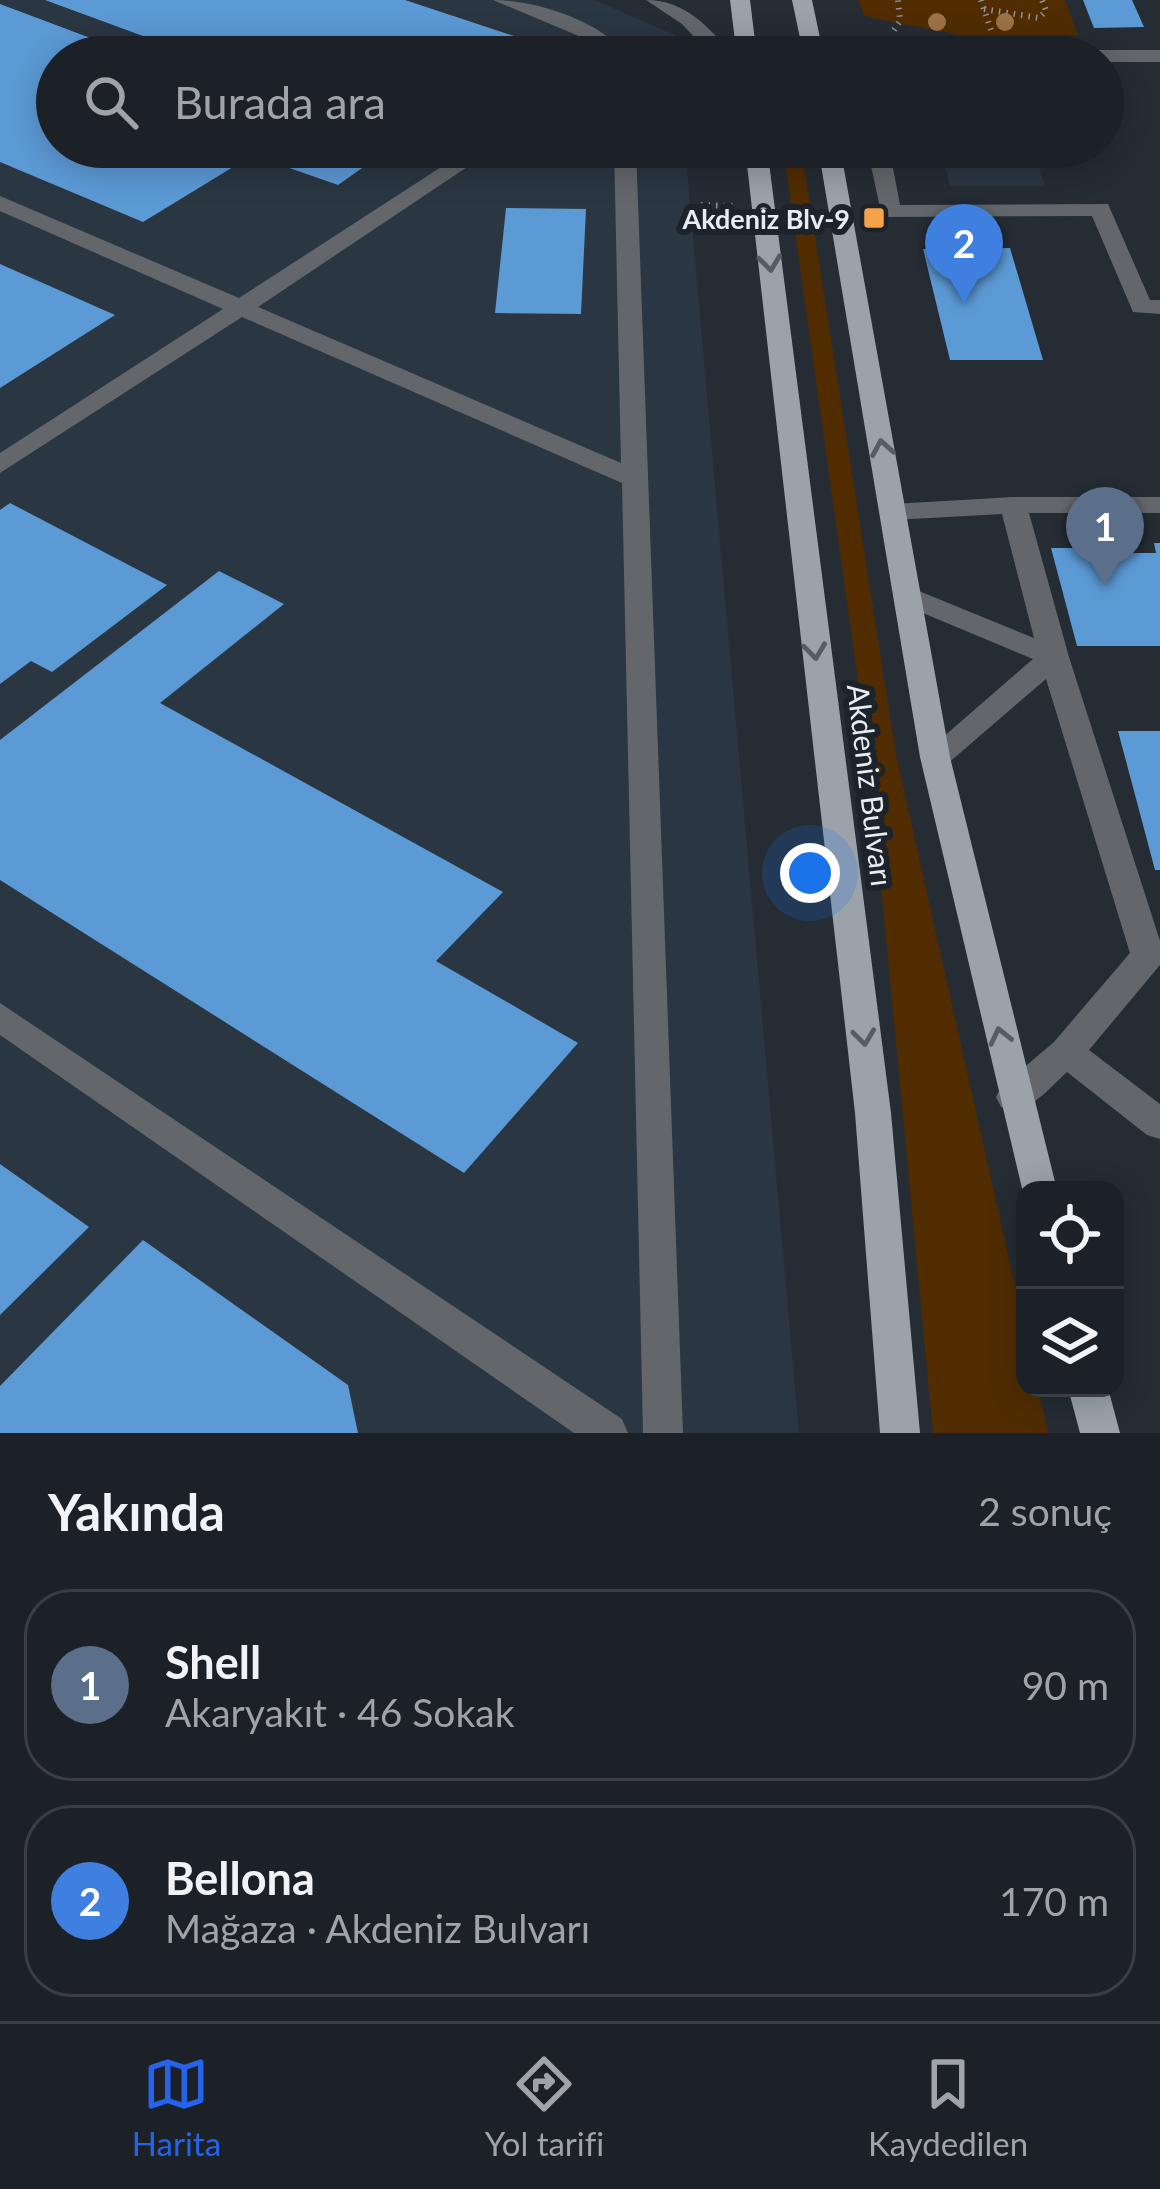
<!DOCTYPE html>
<html lang="tr">
<head>
<meta charset="utf-8">
<style>
  body { margin:0; font-family:Lato,sans-serif; background:#292e33; color:#f1f3f6 }
  .controls { position:absolute; right:36px; bottom:36px; display:grid; overflow:hidden; border-radius:24px; box-shadow:0 6px 30px #0003 }
  .controls button { width:108px; height:108px; display:grid; place-items:center; padding:0; border:0; border-bottom:3px solid #3a3e44; background:#1c2127; color:#f1f3f6; font:60px sans-serif }
  .you { position:absolute; left:810px; top:873px; width:42px; height:42px; margin:-30px; border:9px solid #fff; border-radius:50%; background:#1a73e8; box-shadow:0 0 0 18px #1a73e833 }
  .badge { display:grid; place-items:center; width:78px; height:78px; border-radius:50%; background:#2563eb; color:#fff; font-size:39px; font-weight:700 }
  .pin { position:absolute; translate:-50% -99px; filter:drop-shadow(0 3px 6px #0008) }
  .pin::after { content:''; position:absolute; top:63px; width:42px; height:36px; background:inherit; clip-path:polygon(0 0,100% 0,50% 100%) }
  .list { margin:0; padding:0; list-style:none }
  h2 { display:flex; justify-content:space-between; align-items:center; height:156px; margin:0; padding:0 48px; font-size:51px }
  h2 small { font-size:39px; font-weight:400; color:#a0a3a7 }
  .list li { display:grid; grid-template-columns:78px 1fr auto; gap:36px; align-items:center; box-sizing:border-box; height:192px; margin:0 24px 24px; padding:0 24px; border:3px solid #3a3e44; border-radius:48px }
  .list b { display:block; font-size:45px; white-space:nowrap }
  .list p { margin:0; font-size:39px; white-space:nowrap; color:#a0a3a7 }
  .list em { font-size:39px; font-style:normal; color:#a0a3a7 }
  .icon { flex:none; width:66px; height:66px; fill:none; stroke:currentColor; stroke-width:2; stroke-linecap:round; stroke-linejoin:round }
  .map { position:relative; flex:none; width:1160px; height:1433px; overflow:hidden }
  .search { position:absolute; background:#1c2127; box-shadow:0 6px 30px #0003; left:36px; right:36px; top:36px; height:132px; display:flex; align-items:center; gap:30px; box-sizing:border-box; padding:0 42px; border-radius:66px; color:#a0a3a7; font-size:45px }
  .sheet { height:588px; background:#1c2127 }
  nav { display:flex; justify-content:space-around; align-items:center; box-sizing:border-box; height:168px; border-top:3px solid #3a3e44; background:#1c2127; font-size:33px; color:#a0a3a7 }
  nav a { display:grid; justify-items:center; gap:6px }
  nav .on { color:#2563eb }
  .map>svg:first-child { display:block }
</style>
</head>
<body>
<div class="map">
<svg width="1160" height="1433" viewBox="0 0 1160 1433">
  <rect width="100%" height="100%" fill="#252c34"/>
  <g fill="#2a3642">
    <polygon points="0,0 595,0 675,35 676,57 57,57 57,147 685,147 799,1433 0,1433"/>
    <polygon points="940,147 1032,147 1045,186 950,186"/>
  </g>
  <g fill="#512c00">
    <polygon points="858,0 1065,0 1078,35 960,35 872,18 864,15"/>
    <polygon points="783,147 801,147 896,755 1025,1330 1025,1388 1038,1388 1048,1433 933,1433 869,759"/>
  </g>
  <g fill="#5c9ad5">
    <polygon points="45,0 405,0 544,46 527,57 200,57"/>
    <polygon points="1083,0 1132,0 1144,27 1094,28"/>
    <polygon points="0,4 141,57 57,57 57,147 266,147 143,222 0,162"/>
    <polygon points="272,147 392,147 338,185 258,157"/>
    <polygon points="506,208 586,209 581,314 495,313"/>
    <polygon points="1010,248 1043,360 950,360 923,249"/>
    <polygon points="0,264 115,315 0,388"/>
    <polygon points="10,503 167,585 52,672 31,661 0,684 0,510"/>
    <polygon points="1154,543 1160,543 1160,646 1077,646 1051,548 1131,548 1132,553 1156,553"/>
    <polygon points="219,571 284,604 160,703 503,892 436,961 578,1043 464,1173 0,880 0,740"/>
    <polygon points="1118,731 1160,731 1160,870 1155,870"/>
    <polygon points="0,1164 89,1227 0,1315"/>
    <polygon points="143,1240 348,1385 358,1433 0,1433 0,1386"/>
  </g>
  <g fill="none" stroke-linecap="round" stroke-linejoin="round">
    <g stroke="#8d9399" stroke-width="6" stroke-dasharray="1.5 6" stroke-linecap="butt">
      <polyline points="981,0 992,33"/>
      <polyline points="984,9 1039,18 1046,11 1042,0"/>
      <polyline points="894,30 900,21 898,0"/>
      <polyline points="701,205 736,206"/>
    </g>
    <g fill="#63676b" fill-rule="evenodd">
      <path d="M493 0C535 0 604 21 627 57H607L600 45Z"/>
      <path d="M646 0C686 0 710 28 734 57H713L682 24Z"/>
      <polygon points="813,50 1160,50 1160,62 1103,62 1103,57 803,56"/>
      <polygon points="472,147 497,147 258,307 621,463 614,147 636,147 683,1433 643,1433 622,483 242,317 0,473 0,453 223,309 0,211 0,196 239,298"/>
      <polygon points="867,147 889,147 900,205 1108,204 1150,300 1160,300 1160,314 1133,312 1092,216 882,217"/>
      <path d="M1013 497H1160V513H1029L1069 657 1160 941V965L1089 1050 1160 1104V1139L1147 1135 1067 1072C1048 1089 1028 1117 1001 1107L996 1097 1001 1087 1054 1042 1130 953 1046 679 946 765H924L920 757 1033 659 899 603 895 597 909 588 919 591 1034 638 1002 514 893 520 880 512 893 504Z"/>
      <polygon points="0,1003 622,1419 628,1433 574,1433 0,1035"/>
    </g>
    <g fill="#9ba2aa" fill-rule="evenodd">
      <polygon points="730,0 750,0 757,57 737,57"/>
      <polygon points="792,0 812,0 824,57 804,57"/>
      <polygon points="745,147 767,147 891,1113 920,1433 880,1433 855,1113"/>
      <polygon points="818,147 840,147 950,757 1057,1190 1025,1190 1025,1201 920,757"/>
      <polygon points="1068,1388 1108,1388 1120,1433 1080,1433"/>
    </g>
  </g>
  <g fill="#9c7247">
    <circle cx="937" cy="22" r="9"/>
    <circle cx="1005" cy="22" r="9"/>
  </g>
  <defs><path id="oneway-chevron" d="M-2-3.5L2.5 0L-2 3.5" fill="none" stroke-width="1.6" stroke-linecap="round" stroke-linejoin="round" transform="scale(3)"/></defs>
  <g stroke="#555c64">
    <use href="#oneway-chevron" transform="translate(770 263) rotate(83)"/>
    <use href="#oneway-chevron" transform="translate(882 448) rotate(-100)"/>
    <use href="#oneway-chevron" transform="translate(815 651) rotate(83)"/>
    <use href="#oneway-chevron" transform="translate(1000 1036) rotate(-103)"/>
    <use href="#oneway-chevron" transform="translate(864 1037) rotate(83)"/>
  </g>
  <rect fill="#f6a248" stroke="#1c232a" stroke-width="4.5" x="862" y="206" width="24" height="24" rx="6"/>
  <g text-anchor="middle" dominant-baseline="central" stroke-width="12" stroke-linejoin="round" paint-order="stroke">
    <g font-size="27" font-weight="bold" fill="#e9edf2" stroke="#1c232a" text-anchor="end">
      <text x="850" y="218">Akdeniz Blv-9</text>
    </g>
    <g font-size="30" fill="#e9edf2" stroke="#1c232a">
      <text transform="translate(871 785) rotate(83)">Akdeniz Bulvarı</text>
    </g>
  </g>
</svg>
<div class="controls">
<button><svg class="icon" aria-label="locate" viewBox="0 0 24 24"><circle cx="12" cy="12" r="6"/><path d="M12 2v4M12 18v4M2 12h4M18 12h4"/></svg></button>
<button><svg class="icon" aria-label="layers" viewBox="0 0 24 24"><path d="M12 4l9 5-9 5-9-5zM3 14l9 5 9-5"/></svg></button>
</div>
<div class="you"></div>
<div class="pin badge" style="left:1105px;top:586px;background:#5c6f8a">1</div>
<div class="pin badge" style="left:964px;top:303px;background:#3f7fe0">2</div>
<div class="search"><svg class="icon" aria-label="search" viewBox="0 0 24 24"><circle cx="10" cy="10" r="6"/><path d="M15 15l6 6"/></svg>Burada ara</div>
</div>
<section class="sheet">
<h2>Yakında<small>2 sonuç</small></h2>
<ul class="list">
<li><span class="badge" style="background:#5c6f8a">1</span><div><b>Shell</b><p>Akaryakıt · 46 Sokak</p></div><em>90 m</em></li>
<li><span class="badge" style="background:#3f7fe0">2</span><div><b>Bellona</b><p>Mağaza · Akdeniz Bulvarı</p></div><em>170 m</em></li>
</ul>
</section>
<nav>
<a class="on"><svg class="icon" aria-label="map" viewBox="0 0 24 24"><path d="M3 6l6-2 6 2 6-2v14l-6 2-6-2-6 2zM9 4v14M15 6v14"/></svg>Harita</a>
<a><svg class="icon" aria-label="directions" viewBox="0 0 24 24"><path d="M12 3l9 9-9 9-9-9zM9 14v-3h6M13 9l2 2-2 2"/></svg>Yol tarifi</a>
<a><svg class="icon" aria-label="saved" viewBox="0 0 24 24"><path d="M7 4h10v16l-5-4-5 4z"/></svg>Kaydedilen</a>
</nav>
</body>
</html>
